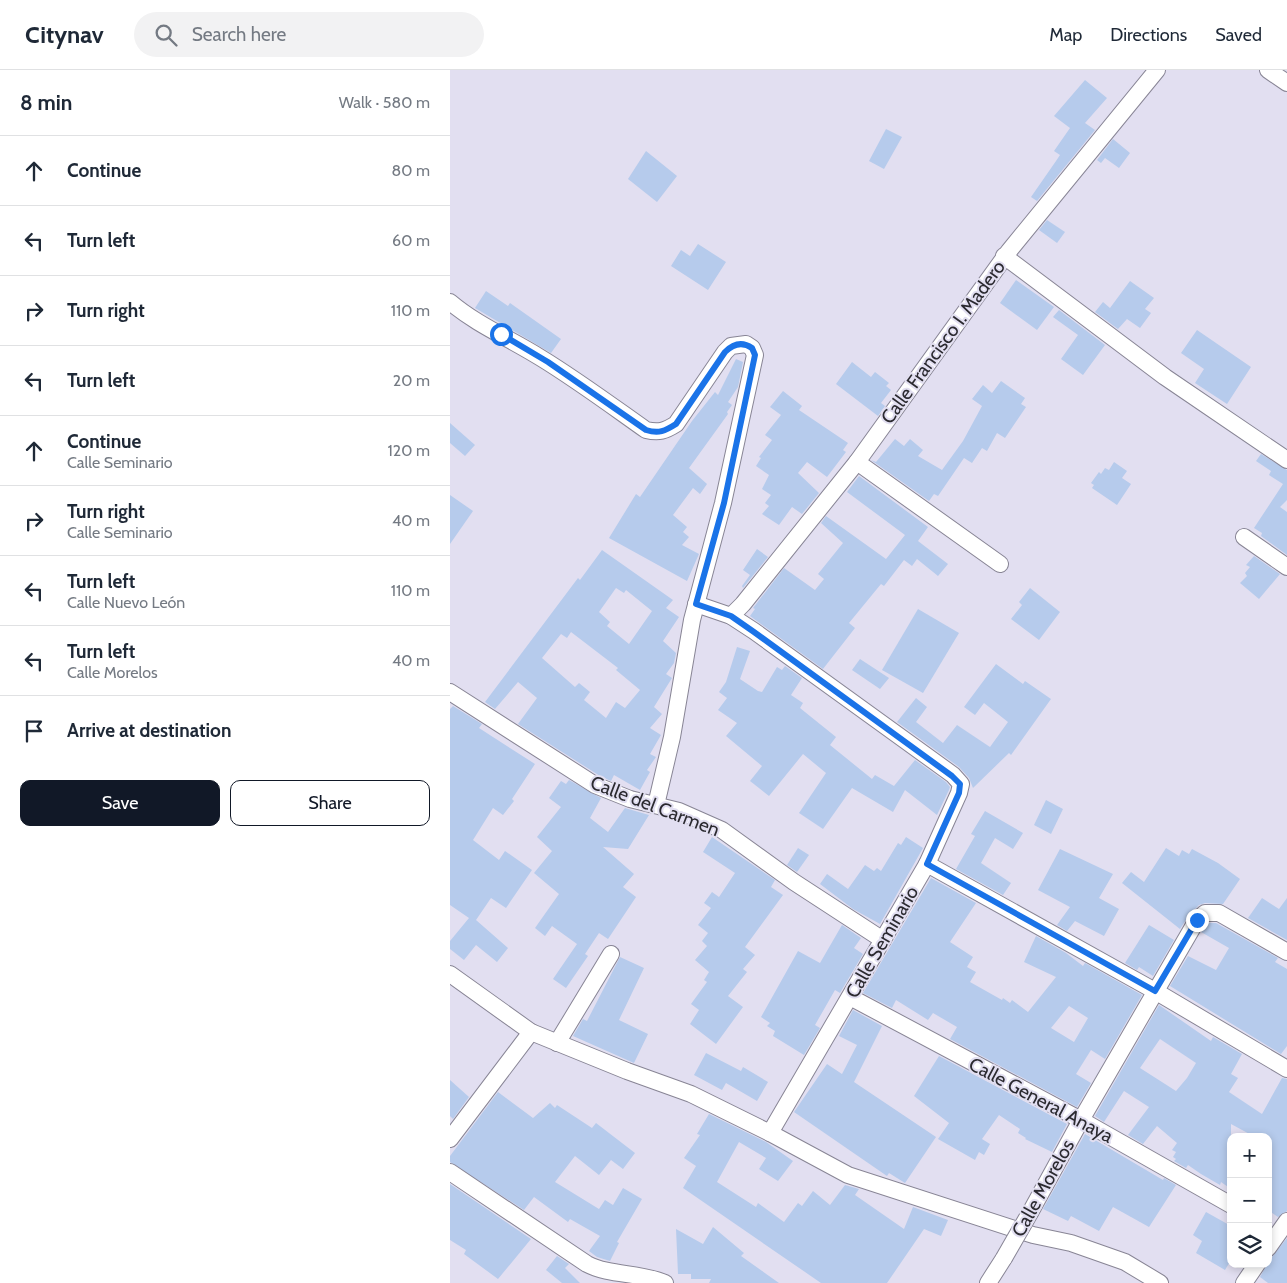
<!DOCTYPE html>
<html lang="en">
<head>
<meta charset="utf-8">
<style>
  body { margin:0; font-family:Cabin,sans-serif; background:#f2f2f3; color:#1f2937 }
  .controls { position:absolute; right:15px; bottom:15px; display:grid; overflow:hidden; border-radius:10px; box-shadow:0 2px 8px #0003 }
  .controls button { width:45px; height:45px; display:grid; place-items:center; padding:0; border:0; border-bottom:1px solid #e0e1e3; background:#fff; color:#1f2937; font:25px sans-serif }
  .stop { position:absolute; width:15px; height:15px; margin:-11px; border:4px solid #1a73e8; border-radius:50%; background:#fff }
  .stop.end { background:#1a73e8; border-color:#fff; box-shadow:0 1px 5px #0008 }
  .list { margin:0; padding:0; list-style:none }
  h2 { display:flex; justify-content:space-between; align-items:center; height:65px; margin:0; padding:0 20px; font-size:21px }
  h2 small { font-size:16px; font-weight:400; color:#747a83 }
  .list li { display:grid; grid-template-columns:32px 1fr auto; gap:15px; align-items:center; box-sizing:border-box; height:70px; padding:0 20px; border-top:1px solid #e0e1e3 }
  .list b { display:block; font-size:19px; white-space:nowrap }
  .list p { margin:0; font-size:16px; white-space:nowrap; color:#747a83 }
  .list em { font-size:16px; font-style:normal; color:#747a83 }
  .actions { display:flex; gap:10px; padding:15px 20px }
  .actions a { flex:1; padding:11px 0; border:1px solid #111827; border-radius:10px; text-align:center; font-size:18px; color:#111827 }
  .actions .main { background:#111827; color:#fff }
  .icon { flex:none; width:28px; height:28px; fill:none; stroke:currentColor; stroke-width:2; stroke-linecap:round; stroke-linejoin:round }
  .map { position:relative; flex:none; width:837px; height:1213px; overflow:hidden }
  header { display:flex; align-items:center; gap:30px; box-sizing:border-box; height:70px; padding:0 25px; background:#fff; border-bottom:1px solid #e0e1e3 }
  header strong { font-size:24px }
  nav { display:flex; gap:28px; margin-inline-start:auto; font-size:18px }
  .search { width:350px; height:45px; background:#f2f2f3; display:flex; align-items:center; gap:12px; box-sizing:border-box; padding:0 18px; border-radius:28px; color:#747a83; font-size:19px }
  main { display:flex }
  aside { flex:1; background:#fff }
  .map>svg:first-child { display:block }
</style>
</head>
<body>
<header>
<strong>Citynav</strong>
<div class="search"><svg class="icon" aria-label="search" viewBox="0 0 24 24"><circle cx="10" cy="10" r="6"/><path d="M15 15l6 6"/></svg>Search here</div>
<nav><a>Map</a><a>Directions</a><a>Saved</a></nav>
</header>
<main>
<aside>
<h2>8 min<small>Walk · 580 m</small></h2>
<ul class="list">
<li><svg class="icon" aria-label="ahead" viewBox="0 0 24 24"><path d="M12 20V5M6 11l6-6 6 6"/></svg><div><b>Continue</b></div><em>80 m</em></li>
<li><svg class="icon" aria-label="left" viewBox="0 0 24 24"><path d="M17 20v-9H6M10 6l-5 5 5 5"/></svg><div><b>Turn left</b></div><em>60 m</em></li>
<li><svg class="icon" aria-label="right" viewBox="0 0 24 24"><path d="M7 20v-9h11M14 6l5 5-5 5"/></svg><div><b>Turn right</b></div><em>110 m</em></li>
<li><svg class="icon" aria-label="left" viewBox="0 0 24 24"><path d="M17 20v-9H6M10 6l-5 5 5 5"/></svg><div><b>Turn left</b></div><em>20 m</em></li>
<li><svg class="icon" aria-label="ahead" viewBox="0 0 24 24"><path d="M12 20V5M6 11l6-6 6 6"/></svg><div><b>Continue</b><p>Calle Seminario</p></div><em>120 m</em></li>
<li><svg class="icon" aria-label="right" viewBox="0 0 24 24"><path d="M7 20v-9h11M14 6l5 5-5 5"/></svg><div><b>Turn right</b><p>Calle Seminario</p></div><em>40 m</em></li>
<li><svg class="icon" aria-label="left" viewBox="0 0 24 24"><path d="M17 20v-9H6M10 6l-5 5 5 5"/></svg><div><b>Turn left</b><p>Calle Nuevo León</p></div><em>110 m</em></li>
<li><svg class="icon" aria-label="left" viewBox="0 0 24 24"><path d="M17 20v-9H6M10 6l-5 5 5 5"/></svg><div><b>Turn left</b><p>Calle Morelos</p></div><em>40 m</em></li>
<li><svg class="icon" aria-label="arrive" viewBox="0 0 24 24"><path d="M6 21V4h12l-3 4 3 4H6"/></svg><div><b>Arrive at destination</b></div></li>
</ul>
<div class="actions"><a class="main">Save</a><a>Share</a></div>
</aside>
<div class="map">
<svg width="837" height="1213" viewBox="0 0 837 1213">
  <rect width="100%" height="100%" fill="#e2dff1"/>
  <g fill="#b6cbec" fill-rule="evenodd">
    <polygon points="635,10 657,28 635,53 645,60 587,131 581,127 606,91 610,85 604,81 620,58 604,46"/>
    <polygon points="436,59 452,67 434,99 419,91"/>
    <polygon points="663,69 680,83 669,98 655,88 651,93 647,90"/>
    <polygon points="196,81 227,106 207,132 178,109"/>
    <polygon points="597,150 615,162 607,173 589,160"/>
    <polygon points="248,174 276,192 258,220 221,196 231,180 240,186"/>
    <polygon points="566,210 604,237 587,260 550,233"/>
    <polygon points="680,211 704,228 695,239 701,243 690,258 677,249 668,259 645,242 653,232 660,238"/>
    <polygon points="36,221 58,236 60,233 111,269 101,283 25,238"/>
    <polygon points="609,240 655,275 633,305 611,289 628,265 603,247"/>
    <polygon points="747,260 801,297 777,334 745,313 754,299 731,283"/>
    <polygon points="286,289 293,292 288,317 278,332 282,335 277,342 278,344 239,398 257,414 250,424 243,418 223,445 237,457 233,462 239,467 232,475 249,484 237,511 159,468 186,424 190,427 242,351 265,322 268,325"/>
    <polygon points="402,292 421,307 425,302 439,313 436,316 441,320 431,333 435,336 428,346 386,314"/>
    <polygon points="551,311 575,328 571,334 576,337 555,368 547,363 537,381 532,378 522,393 514,388 488,426 484,424 479,431 421,390 426,392 445,369 454,376 460,369 473,380 468,386 492,400 513,371 532,336 522,329 533,315 542,323"/>
    <polygon points="333,321 352,336 349,340 398,373 393,380 396,382 377,407 357,392 348,403 369,423 352,444 342,437 329,455 312,444 319,436 315,433 321,425 312,419 319,405 306,396 311,388 309,387 322,370 315,365 331,345 320,337"/>
    <polygon points="0,353 25,375 15,386 0,373"/>
    <polygon points="811,384 837,400 837,430 830,437 837,442 837,485 811,466 812,463 804,458 833,414 819,405 821,401 806,391"/>
    <polygon points="664,392 677,401 672,408 681,414 667,435 642,418 644,415 641,413 649,402 651,404 655,398 659,400"/>
    <polygon points="409,406 478,457 468,471 498,494 488,506 467,489 462,496 454,490 434,516 431,514 399,553 405,558 373,599 300,546 305,539 303,538 334,498 365,520 374,509 368,504 393,473 371,453 376,446 436,489 455,465 397,422"/>
    <polygon points="0,425 23,441 0,474"/>
    <polygon points="307,479 318,487 293,518 292,516 300,505 293,500"/>
    <path d="M152 480 223 530 216 538 229 547 213 571 226 583 224 593 216 604 222 608 204 637 212 644 200 658 211 665 200 684 206 687 197 700 200 702 190 720 164 705 161 711 150 706 68 654 87 628 68 612 45 639 35 632 128 508 130 510ZM166 518 174 523 176 520 202 541 179 574 157 556 160 552 149 542ZM121 562 168 598 166 600 190 620 175 638 166 632 156 648 134 630 140 622 129 613 125 617 92 588 111 564 117 568Z"/>
    <polygon points="804,486 830,504 809,529 790,513 797,506 795,503 800,497 796,495"/>
    <polygon points="580,518 610,542 589,570 561,549 572,535 569,532"/>
    <polygon points="468,539 509,563 473,623 432,600"/>
    <polygon points="287,577 300,581 290,609 308,621 312,622 327,597 332,600 335,596 352,608 341,625 353,633 350,638 386,667 380,675 422,709 425,705 444,716 465,690 496,712 500,717 499,720 487,745 455,720 443,742 402,718 373,759 349,743 376,703 353,684 319,726 300,711 312,696 276,666 287,653 268,640 277,628 269,622 276,612"/>
    <polygon points="410,589 439,608 430,619 402,600"/>
    <polygon points="546,594 573,614 575,611 601,629 561,685 559,683 523,718 519,708 509,697 447,652 466,628 477,637 466,652 493,673 507,655 540,677 558,652 534,633 525,645 514,637"/>
    <polygon points="3,636 32,654 29,658 85,694 62,729 64,731 53,745 43,738 23,770 49,790 55,781 82,800 56,838 41,828 26,850 58,878 47,892 26,875 14,890 0,879 0,871 19,848 0,835 0,639"/>
    <polygon points="119,710 151,728 140,748 158,762 175,738 199,745 178,779 153,777 184,804 173,817 186,827 158,869 149,863 135,884 138,886 116,918 103,909 127,874 102,856 95,866 85,858 109,824 84,803 102,781 87,767 111,737 99,728 111,711 116,714"/>
    <polygon points="596,730 613,739 601,764 584,755"/>
    <polygon points="535,741 573,763 563,779 545,768 531,793 561,813 553,825 506,799 525,766 521,764"/>
    <polygon points="262,767 325,810 321,817 333,825 295,877 305,885 293,899 297,902 278,926 293,937 266,974 240,954 249,940 241,934 257,912 254,910 259,902 245,890 257,876 252,871 258,863 248,855 261,838 254,833 262,822 269,827 285,803 253,782"/>
    <polygon points="456,767 473,778 430,854 403,839 370,814 377,804 398,819 415,795 424,801 427,798 431,801 448,773 451,775"/>
    <polygon points="348,778 359,785 347,802 337,795"/>
    <polygon points="716,778 729,786 732,780 739,784 742,779 768,793 790,809 773,834 755,833 749,835 739,845 730,859 672,813 681,802 694,812"/>
    <polygon points="610,779 663,804 649,828 669,839 654,866 625,851 617,861 607,855 620,837 588,820"/>
    <path d="M481 808 526 833 500 872 523 887 517 897 526 902 520 912 552 930 553 928 560 933 562 930 578 942 606 907 574 892 586 866 616 883 633 896 635 893 692 925 655 989 641 980 626 1004 641 1013 627 1037 500 969 507 957 483 943 478 950 446 930 442 938 413 923ZM619 936 638 948 624 972 601 958Z"/>
    <polygon points="812,828 829,839 837,828 837,870 798,848"/>
    <polygon points="759,853 766,853 828,888 825,892 837,899 837,976 831,984 720,916 738,886 766,900 779,878 751,862"/>
    <polygon points="392,855 411,868 404,878 413,884 390,923 385,920 365,955 370,958 354,985 323,966 325,961 317,956 320,953 311,947 348,881 370,893"/>
    <polygon points="699,855 724,870 703,906 689,897 687,900 675,893"/>
    <polygon points="170,887 194,898 169,950 198,964 184,993 123,966 133,949 137,951"/>
    <path d="M709 935 761 971 763 967 792 984 781 1004 788 1008 779 1022 812 1044 832 1008 837 1009V1141L828 1147 818 1140V1067H805L781 1054V1119L771 1112 770 1115 751 1104 738 1095 736 1098 724 1091 726 1089 723 1087 726 1082 722 1080 727 1073 707 1056 693 1074 678 1065 699 1037 674 1021 654 1052 645 1046ZM710 969 746 993 737 1008 726 1021 690 998Z"/>
    <polygon points="403,940 432,956 404,1012 486,1067 455,1113 439,1103 437,1106 344,1042 377,994 392,1004 407,975 389,966"/>
    <polygon points="256,983 291,1001 293,997 318,1012 307,1031 276,1013 272,1020 244,1005"/>
    <polygon points="489,986 617,1054 602,1082 575,1069 576,1068 568,1063 570,1059 549,1045 532,1069 540,1074 534,1085 529,1082 525,1090 488,1069 499,1053 464,1026"/>
    <polygon points="0,1010 19,1027 3,1049 0,1046"/>
    <polygon points="48,1022 83,1048 100,1033 105,1038 107,1035 142,1058 146,1053 185,1083 173,1099 161,1090 149,1105 125,1086 105,1112 149,1139 155,1130 163,1135 173,1118 192,1129 167,1172 169,1173 160,1191 147,1187 139,1181 150,1166 120,1149 118,1152 84,1127 74,1140 0,1092 0,1086"/>
    <polygon points="259,1044 316,1072 343,1091 328,1111 309,1099 316,1088 289,1072 267,1112 306,1137 308,1133 334,1152 348,1133 352,1136 363,1121 380,1135 395,1115 409,1119 405,1125 454,1159 463,1137 498,1150 491,1166 474,1159 437,1213 371,1213 233,1118 246,1096 234,1088 250,1065 247,1064"/>
    <polygon points="635,1064 713,1110 714,1108 726,1115 699,1157 663,1137 649,1161 621,1146 618,1151 593,1139"/>
    <polygon points="0,1114 81,1169 48,1209 14,1184 16,1180 0,1170"/>
    <polygon points="756,1142 781,1156 781,1190 775,1200 746,1183 752,1171 743,1165"/>
    <polygon points="263,1157 294,1183 291,1186 329,1213 259,1213 261,1209 241,1209 241,1204 228,1204 226,1159 253,1174"/>
    <polygon points="837,1168 837,1213 818,1213 810,1207 818,1192"/>
    <polygon points="107,1186 119,1194 115,1198 130,1213 112,1213 96,1200"/>
  </g>
  <g fill="none" stroke-linecap="round" stroke-linejoin="round">
    <defs>
      <g id="street">
        <polyline points="818,0 837,13"/>
        <polyline points="554,186 715,307 837,390"/>
        <path d="M0 232C27 255 61 269 91 288 127 310 162 336 196 360 209 363 215 361 226 354L275 282 281 276 296 274 302 278 305 285 273 433 242 550 222 667 206 735"/>
        <polyline points="407,392 550,494"/>
        <polyline points="794,467 837,497"/>
        <polyline points="246,534 281,546 304,561 503,705 511,714 509,723 477,794 320,1063"/>
        <polyline points="281,546 293,534 407,392 559,181 707,0"/>
        <polyline points="0,622 145,715 180,729 229,741 272,760 344,812 433,870"/>
        <polyline points="477,794 705,921 837,999"/>
        <polyline points="0,904 81,962 177,1001 241,1024 320,1063 398,1105 583,1165 621,1173 675,1192 710,1213"/>
        <polyline points="400,927 631,1050 781,1135"/>
        <polyline points="107,973 161,884"/>
        <polyline points="0,1069 81,962"/>
        <path d="M0 1102 137 1194C160 1206 190 1202 215 1213"/>
        <polyline points="581,1141 631,1050 747,850 755,843 769,843 837,882"/>
        <polyline points="818,1178 837,1151"/>
        <polyline points="538,1213 554,1188"/>
        <polyline points="794,1213 807,1194"/>
      </g>
    </defs>
    <use href="#street" stroke="#888595" stroke-width="18"/>
    <use href="#street" stroke="#fff" stroke-width="16"/>
    <defs>
      <polyline id="street-bridge" points="554,1188 581,1141"/>
    </defs>
    <use href="#street-bridge" stroke="#888595" stroke-width="18" stroke-linecap="butt"/>
    <use href="#street-bridge" stroke="#fff" stroke-width="16"/>
  </g>
  <g fill="none" stroke-linecap="round" stroke-linejoin="round">
    <path stroke="#1a73e8" stroke-width="6" d="M51 264 98 292 196 360C209 364 215 361 226 354L275 282C283 274 292 271 302 278L305 285 274 433 246 534 281 546 304 562 502 706 510 714 509 723 477 794 705 921 747 850"/>
  </g>
  <g text-anchor="middle" dominant-baseline="central" stroke-width="4" stroke-linejoin="round" paint-order="stroke">
    <g font-size="19" fill="#2b2a30" stroke="#e2dff1">
      <text transform="translate(493 272) rotate(-54)">Calle Francisco I. Madero</text>
      <text transform="translate(205 736) rotate(21)">Calle del Carmen</text>
      <text transform="translate(432 872) rotate(-60)">Calle Seminario</text>
      <text transform="translate(591 1030) rotate(28)">Calle General Anaya</text>
      <text transform="translate(593 1118) rotate(-61)">Calle Morelos</text>
    </g>
  </g>
</svg>
<div class="controls">
<button>+</button>
<button>−</button>
<button><svg class="icon" aria-label="layers" viewBox="0 0 24 24"><path d="M12 4l9 5-9 5-9-5zM3 14l9 5 9-5"/></svg></button>
</div>
<div class="stop" style="left:51px;top:264px"></div>
<div class="stop end" style="left:747px;top:850px"></div>
</div>
</main>
</body>
</html>
